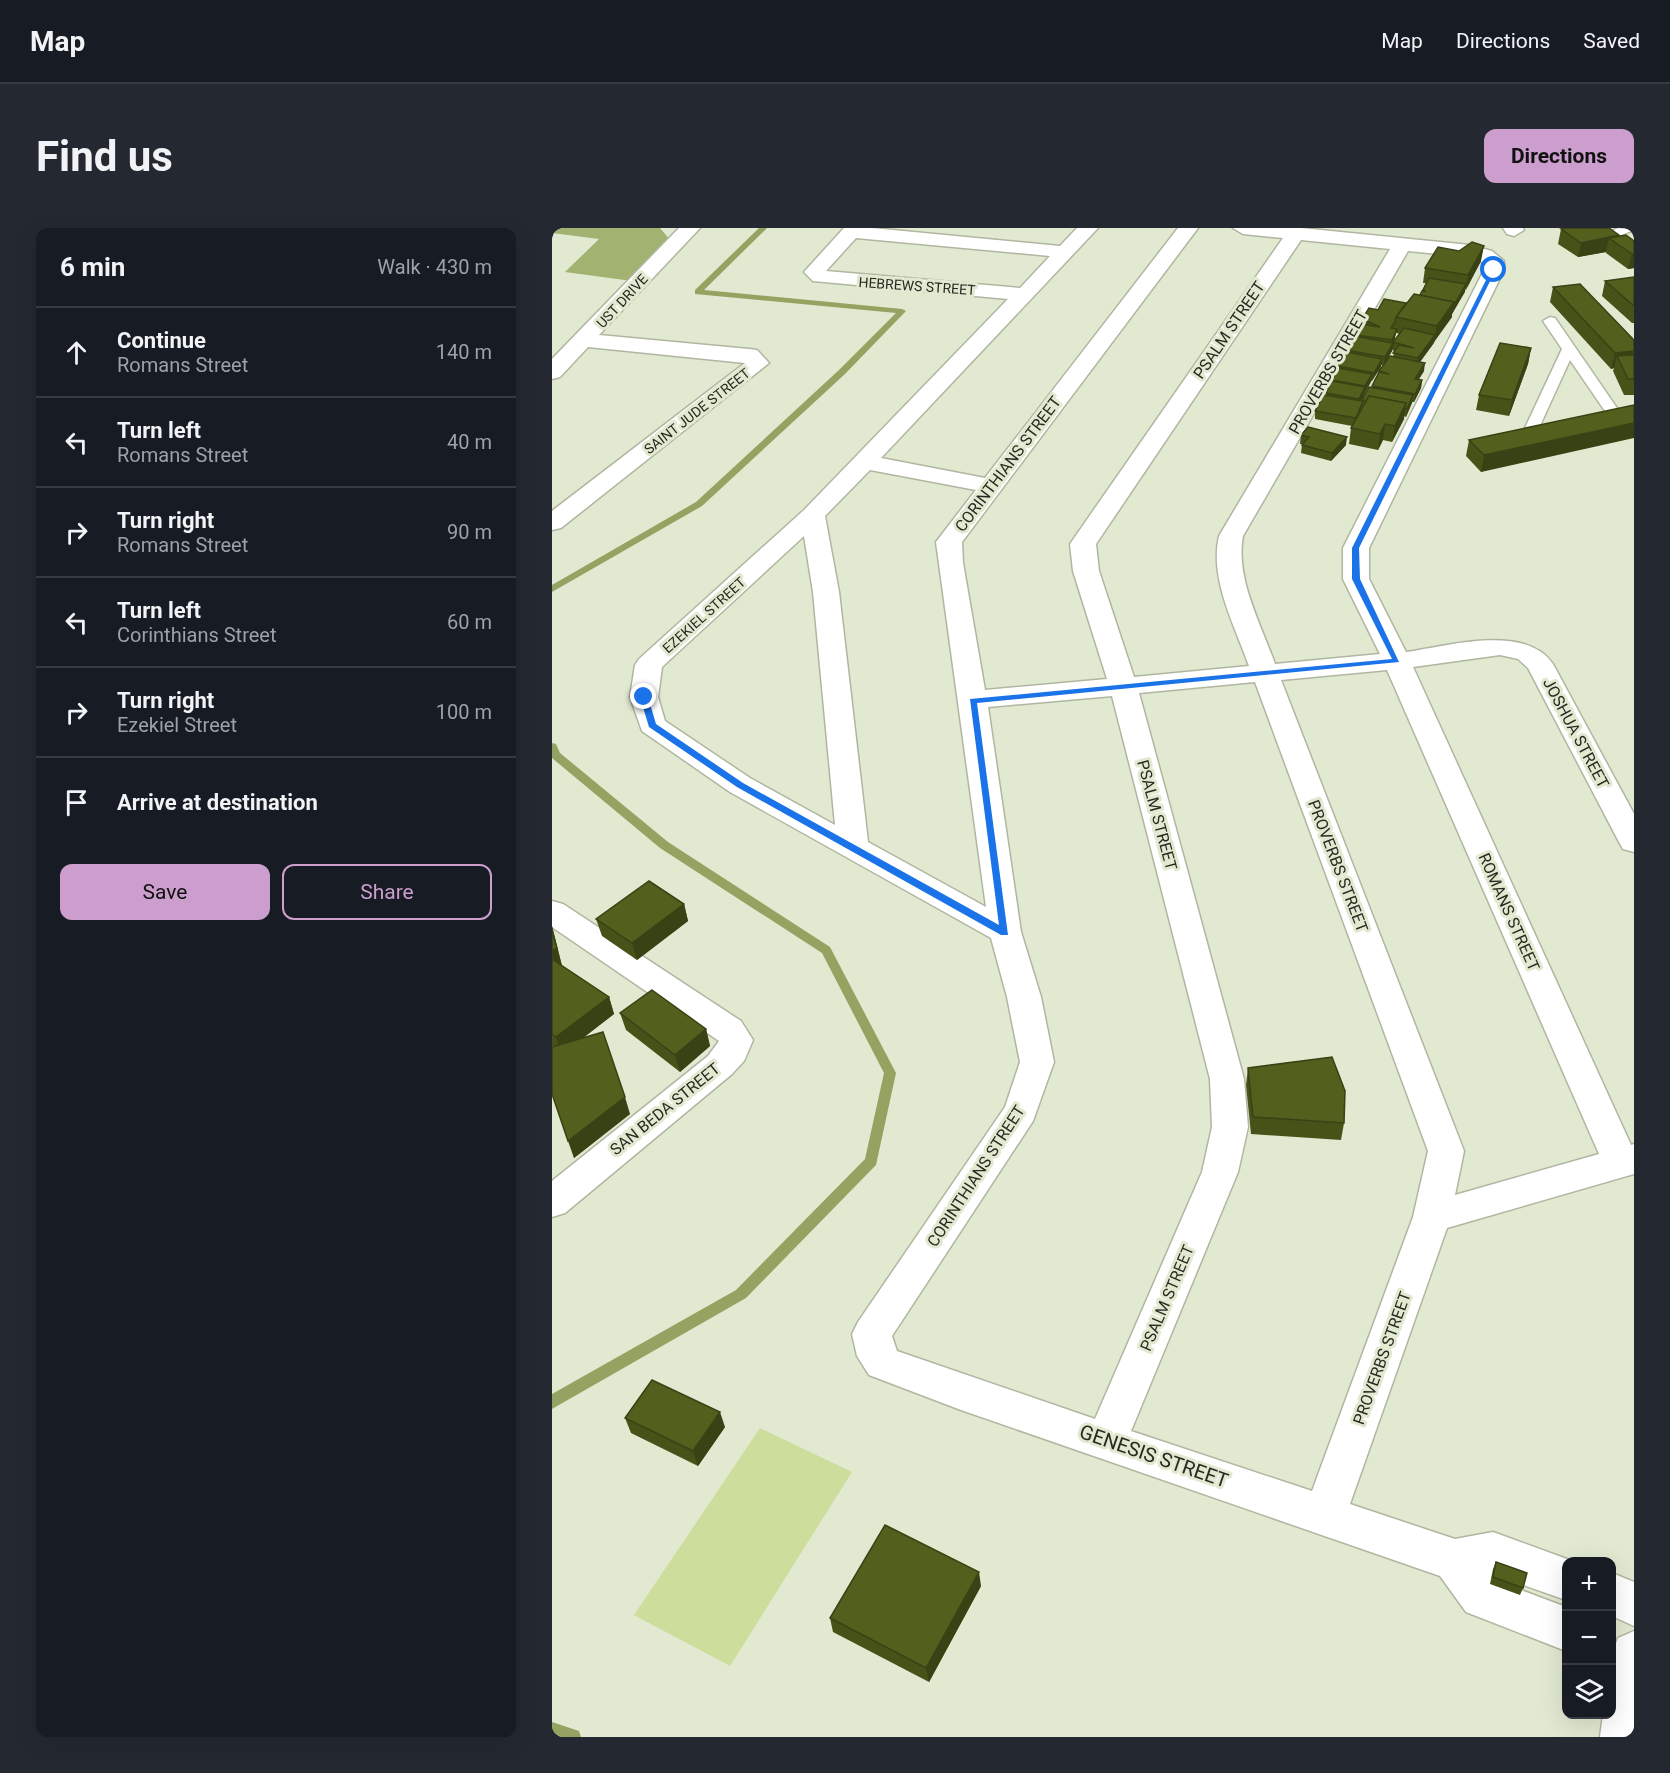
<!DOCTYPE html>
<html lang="en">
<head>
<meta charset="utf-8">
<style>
  body { margin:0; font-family:Roboto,sans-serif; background:#242831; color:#f1f3f6 }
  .controls { position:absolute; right:18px; bottom:18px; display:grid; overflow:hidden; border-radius:12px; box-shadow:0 6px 24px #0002 }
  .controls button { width:54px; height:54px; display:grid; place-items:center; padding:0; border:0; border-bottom:2px solid #363941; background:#171b24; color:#f1f3f6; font:30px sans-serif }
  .stop { position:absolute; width:18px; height:18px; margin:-14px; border:4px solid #1a73e8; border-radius:50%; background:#fff }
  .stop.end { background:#1a73e8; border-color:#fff; box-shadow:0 2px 6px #0008 }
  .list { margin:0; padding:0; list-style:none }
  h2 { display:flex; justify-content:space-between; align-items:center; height:78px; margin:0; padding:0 24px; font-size:26px }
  h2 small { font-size:20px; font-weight:400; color:#9ea1a6 }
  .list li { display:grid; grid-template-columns:39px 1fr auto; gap:18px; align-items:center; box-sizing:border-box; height:90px; padding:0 24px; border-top:2px solid #363941 }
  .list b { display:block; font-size:22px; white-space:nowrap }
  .list p { margin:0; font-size:20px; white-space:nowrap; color:#9ea1a6 }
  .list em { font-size:20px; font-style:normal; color:#9ea1a6 }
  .actions { display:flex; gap:12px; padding:18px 24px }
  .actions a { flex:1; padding:14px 0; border:2px solid #cc9ecd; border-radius:12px; text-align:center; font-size:21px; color:#cc9ecd }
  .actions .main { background:#cc9ecd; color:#111 }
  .icon { flex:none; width:33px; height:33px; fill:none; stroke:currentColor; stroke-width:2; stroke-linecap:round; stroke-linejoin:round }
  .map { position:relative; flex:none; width:1082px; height:1509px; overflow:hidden; border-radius:12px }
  header { display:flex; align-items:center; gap:36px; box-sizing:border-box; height:84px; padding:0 30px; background:#171b24; border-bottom:2px solid #363941 }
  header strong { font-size:28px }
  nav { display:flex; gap:33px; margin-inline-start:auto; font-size:21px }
  .intro { display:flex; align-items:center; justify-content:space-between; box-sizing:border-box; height:144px; padding:0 36px }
  h1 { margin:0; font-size:42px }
  .button { padding:15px 27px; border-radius:12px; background:#cc9ecd; color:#111; font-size:21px; font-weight:700 }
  main { display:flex; gap:36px; padding:0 36px }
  aside { flex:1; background:#171b24; border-radius:12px; box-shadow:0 6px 24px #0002 }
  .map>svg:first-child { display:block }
</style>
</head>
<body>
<header>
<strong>Map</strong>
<nav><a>Map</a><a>Directions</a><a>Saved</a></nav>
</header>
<div class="intro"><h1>Find us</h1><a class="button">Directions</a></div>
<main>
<aside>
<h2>6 min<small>Walk · 430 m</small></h2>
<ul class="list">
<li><svg class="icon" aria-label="ahead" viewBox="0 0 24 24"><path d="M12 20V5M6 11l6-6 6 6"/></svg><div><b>Continue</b><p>Romans Street</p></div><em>140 m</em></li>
<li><svg class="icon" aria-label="left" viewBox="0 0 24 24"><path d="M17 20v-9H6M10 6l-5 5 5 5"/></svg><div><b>Turn left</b><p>Romans Street</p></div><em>40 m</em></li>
<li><svg class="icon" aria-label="right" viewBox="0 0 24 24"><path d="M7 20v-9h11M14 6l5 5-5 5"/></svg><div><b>Turn right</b><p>Romans Street</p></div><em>90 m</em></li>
<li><svg class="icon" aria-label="left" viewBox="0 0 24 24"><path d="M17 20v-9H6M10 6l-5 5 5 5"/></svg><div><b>Turn left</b><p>Corinthians Street</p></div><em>60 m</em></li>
<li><svg class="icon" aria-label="right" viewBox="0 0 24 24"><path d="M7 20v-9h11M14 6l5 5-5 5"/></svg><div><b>Turn right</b><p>Ezekiel Street</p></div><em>100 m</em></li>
<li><svg class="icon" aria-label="arrive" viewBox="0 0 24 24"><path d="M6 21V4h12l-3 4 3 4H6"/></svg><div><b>Arrive at destination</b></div></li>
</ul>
<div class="actions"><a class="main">Save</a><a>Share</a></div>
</aside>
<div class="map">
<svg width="1082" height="1509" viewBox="0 0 1082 1509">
  <rect width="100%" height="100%" fill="#e2e9d1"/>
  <polygon fill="#cddd9c" points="208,1200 300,1244 178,1438 82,1387"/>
  <polygon fill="#a2b270" points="5,0 108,0 119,13 80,53 13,44 47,11 0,5"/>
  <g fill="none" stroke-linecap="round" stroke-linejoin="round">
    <g fill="#94a361" fill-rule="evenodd">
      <polygon points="207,0 215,0 152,62 350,81 354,83 293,146 150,278 0,364 0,357 144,274 287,142 344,85 143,66 143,62"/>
      <polygon points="0,515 4,516 8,525 116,614 278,719 344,845 324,937 194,1070 0,1181 0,1166 184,1062 313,931 332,845 270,725 108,620 0,530"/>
      <polygon points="0,1494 27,1503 29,1509 0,1509"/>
    </g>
    <defs>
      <g id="lane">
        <polygon points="1066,0 1082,2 1054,13 1048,9"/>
        <polygon points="998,89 1003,90 1067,183 1069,186 1067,189 1057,189 1018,132 986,202 979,206 974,205 972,202 1010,121 991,93"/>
      </g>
      <g id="street">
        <polygon points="127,0 148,0 47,107 197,121 205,122 217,135 9,300 0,302 0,283 193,135 36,119 8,149 0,151 0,131"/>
        <path d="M292 0H320L508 18 525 0H546L329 230 433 250 626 0H646L410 314 411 335 433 462 555 451 521 343 518 316 731 10 691 6 681 0H749L918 17 940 23 952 33V42L817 320V351L854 424C896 418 973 395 1001 436L1082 586V624L1071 621 1067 614 976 440 966 431 948 427 861 439 1079 917 1082 916V946L895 1000 798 1276 903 1311 941 1304 1023 1334H1014V1372L940 1346 945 1353 1014 1379V1423L914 1384 888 1348 409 1182 317 1147 305 1128 300 1106 306 1094 453 879 468 834 455 769 439 710 178 564 90 503 78 469 83 437 87 431 252 282 456 71 261 53 252 44ZM304 10 498 28 468 60 274 43ZM749 12 838 21 667 308C657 351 683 398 697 438L582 449 547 343 544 316ZM856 23 917 29 932 35V42L791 320V351L828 426 723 436C709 396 683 350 691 308ZM318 242 424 262 384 314 434 679 316 614 287 364 273 288ZM252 308 261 364 283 597 198 550 113 493 106 469 110 439ZM835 442 1047 926 903 967 912 923 729 452ZM703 454 876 923 861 989 760 1263 579 1203 686 944 696 899 692 851 587 465ZM560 468 658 851 660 899 650 944 543 1191 345 1123 340 1108 481 893 502 834 489 769 469 704 436 479Z"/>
        <polygon points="951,0 971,0 972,2 962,8 955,6"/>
        <polygon points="0,673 11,676 189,793 201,812 192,833 180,846 13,985 0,989 0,953 156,828 167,813 0,699"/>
        <polygon points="1060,1345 1082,1354 1082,1398 1060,1388"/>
      </g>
      <polygon id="secondary" points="1082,1403 1082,1509 1048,1509 1051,1486 1060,1486 1060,1426 1066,1410"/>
    </defs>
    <use href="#lane" stroke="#b0b6a0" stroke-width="3"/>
    <use href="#street" stroke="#b0b6a0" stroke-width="3"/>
    <use href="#secondary" stroke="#b0b6a0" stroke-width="3"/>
    <use href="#lane" fill="#fff" fill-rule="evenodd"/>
    <use href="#street" fill="#fff" fill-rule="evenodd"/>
    <use href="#secondary" fill="#fff" fill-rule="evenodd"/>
  </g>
  <g fill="#475219" fill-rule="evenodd">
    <polygon points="1009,1 1067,7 1067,8 1082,13 1082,40 1076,41 1054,25 1054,24 1026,29 1006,16"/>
    <path d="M929 33 900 86V89L868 134 872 143 867 151 870 152 869 160 862 174H860L854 189 852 188V191L840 214 831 212 826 222 797 216 799 200 800 198 763 191V183L774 167 779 156V152L786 141V138L809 96 810 91 826 82 854 75 868 67 874 55H871L873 40ZM844 105 848 106 841 114 840 122 843 123 841 128 835 131 840 123 841 115ZM829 137H831L827 143 820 160 810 173H809L819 153H820Z"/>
    <polygon points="1082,49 1082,95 1080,95 1050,68 1053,53"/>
    <polygon points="1001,59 1082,112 1082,167 1072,167 1061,143 1062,140 1059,141 998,74"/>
    <polygon points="979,120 976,136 957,188 924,182 927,167"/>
    <polygon points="1082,177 929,244 914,228 917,212"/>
    <polygon points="749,207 794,217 779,233 749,225 750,216 748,216"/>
    <polygon points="132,676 136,693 85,732 50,708 44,691"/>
    <polygon points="0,698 10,738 57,769 62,786 31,810 78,886 22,930 1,819 0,818"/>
    <polygon points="68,785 154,801 158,818 128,844 74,802"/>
    <polygon points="696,840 792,895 789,912 699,906 694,857"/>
    <polygon points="73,1190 173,1199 146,1238 79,1205"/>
    <polygon points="944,1334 971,1360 968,1367 938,1356 941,1341"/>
    <polygon points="429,1358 377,1454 281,1404 278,1390"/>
  </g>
  <g fill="#394214">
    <polygon points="1067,7 1065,16 1057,10 1054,24 1026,29 1029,15"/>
    <polygon points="932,18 929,33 914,62 916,47"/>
    <polygon points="1080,26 1082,26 1082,40 1076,41"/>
    <polygon points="914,56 913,64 900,86 900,89 882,113 885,98"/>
    <polygon points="845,101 840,123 832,137 833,129 839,119 840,112"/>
    <polygon points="883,107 882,115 865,138 866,130"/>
    <polygon points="979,120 976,136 957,188 960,172"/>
    <polygon points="1082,123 1082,138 1065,128 1062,140 1059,141 1063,125"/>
    <polygon points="830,131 829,139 820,153 822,145"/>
    <polygon points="873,135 872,143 862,159 863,151"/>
    <polygon points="820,146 819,154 812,166 813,158"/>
    <polygon points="870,152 869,160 862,174 863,166"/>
    <polygon points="813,159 812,167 806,179 807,171"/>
    <polygon points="861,167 860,175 854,189 855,181"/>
    <polygon points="854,175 852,191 840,214 843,198"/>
    <polygon points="1082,195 1082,210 929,244 932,227"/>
    <polygon points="833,196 831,212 826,222 828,206"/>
    <polygon points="795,209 794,217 779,233 780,225"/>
    <polygon points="132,676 136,693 85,732 80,715"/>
    <polygon points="0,698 10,738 0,741"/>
    <polygon points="57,769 62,786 10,826 4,809"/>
    <polygon points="154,801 158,818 128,844 123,827"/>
    <polygon points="73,869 78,886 22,930 16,913"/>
    <polygon points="168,1184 173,1199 146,1238 141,1223"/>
    <polygon points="427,1344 429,1358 377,1454 374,1440"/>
  </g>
  <g fill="#525f1d" stroke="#394214" stroke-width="1.5">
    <polygon points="1015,0 1057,0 1067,7 1029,15 1009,1"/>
    <polygon points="1074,7 1082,13 1082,26 1080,26 1057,10"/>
    <polygon points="920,14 932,18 916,47 873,40 886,19 907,23"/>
    <polygon points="1082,49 1082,78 1053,53"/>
    <polygon points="877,50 914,56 901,79 902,74 868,67 870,63 874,63 871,62"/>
    <polygon points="1028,56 1082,112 1082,123 1063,125 1001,59"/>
    <polygon points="862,66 902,74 885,98 844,89"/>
    <polygon points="832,71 854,75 844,89 843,94 839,100 845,101 840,112 803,107 808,96 828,99 810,91 817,80 826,82"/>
    <polygon points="852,100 883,107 866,130 841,125 847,117 862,120 841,114"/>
    <polygon points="802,108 841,115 833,129 794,122"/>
    <polygon points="948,115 979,120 960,172 927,167"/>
    <polygon points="795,124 830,131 822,145 786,138"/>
    <polygon points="1082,127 1082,151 1076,151 1065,128"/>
    <polygon points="838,128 873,135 863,151 870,152 863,166 820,158 827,144 837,146 827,143"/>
    <polygon points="786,140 820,146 813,158 779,152"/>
    <polygon points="780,153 813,159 807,171 774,165"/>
    <polygon points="817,159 861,167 855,181 853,180 854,175 817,168 814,173 810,172"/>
    <polygon points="772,167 811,173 804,190 763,183"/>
    <polygon points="817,168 854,175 843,198 833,196 828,206 799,200"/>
    <polygon points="1082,177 1082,195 932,227 917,212"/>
    <polygon points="756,199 795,209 780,225 750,217 757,209 749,207"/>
    <polygon points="97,653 132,676 80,715 44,691"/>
    <polygon points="0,703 5,721 0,722"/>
    <polygon points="0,731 57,769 4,809 0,806"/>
    <polygon points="100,762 154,801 123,827 68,785"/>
    <polygon points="51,804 73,869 16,913 0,866 0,819"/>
    <polygon points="780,829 793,863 792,895 701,889 696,840"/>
    <polygon points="100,1152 168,1184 141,1223 73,1190"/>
    <polygon points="333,1297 427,1344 374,1440 278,1390"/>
    <polygon points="944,1334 975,1345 971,1360 941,1349"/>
  </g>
  <polygon fill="#1a73e8" points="944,41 807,320 808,351 847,434 425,475 456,707 449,707 185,559 97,499 88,469 92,467 96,469 104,496 191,555 447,697 418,471 840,431 800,351 800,320 939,42"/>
  <g text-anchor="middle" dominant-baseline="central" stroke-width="6" stroke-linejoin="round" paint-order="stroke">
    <g font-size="14" fill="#282a22" stroke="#e2e9d1">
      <text transform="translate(365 58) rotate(4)">HEBREWS STREET</text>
      <text transform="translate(70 73) rotate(-47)">UST DRIVE</text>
      <text transform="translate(145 183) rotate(-38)">SAINT JUDE STREET</text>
      <text transform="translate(152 387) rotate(-42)">EZEKIEL STREET</text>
    </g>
    <g font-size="16" fill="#282a22" stroke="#e2e9d1">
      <text transform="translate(677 102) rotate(-56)">PSALM STREET</text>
      <text transform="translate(776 144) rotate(-60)">PROVERBS STREET</text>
      <text transform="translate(456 236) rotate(-53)">CORINTHIANS STREET</text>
      <text transform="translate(1024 505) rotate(62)">JOSHUA STREET</text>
      <text transform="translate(605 587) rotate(75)">PSALM STREET</text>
      <text transform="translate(786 638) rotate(69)">PROVERBS STREET</text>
      <text transform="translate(957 684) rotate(66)">ROMANS STREET</text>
      <text transform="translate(113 881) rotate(-39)">SAN BEDA STREET</text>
      <text transform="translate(424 948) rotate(-57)">CORINTHIANS STREET</text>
      <text transform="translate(615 1070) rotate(-67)">PSALM STREET</text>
      <text transform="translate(830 1130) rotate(-70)">PROVERBS STREET</text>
    </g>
    <g font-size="20" fill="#282a22" stroke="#e2e9d1">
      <text transform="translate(602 1228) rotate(19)">GENESIS STREET</text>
    </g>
  </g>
</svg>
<div class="controls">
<button>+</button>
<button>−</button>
<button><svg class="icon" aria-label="layers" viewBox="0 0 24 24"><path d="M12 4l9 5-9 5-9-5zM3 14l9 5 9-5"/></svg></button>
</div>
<div class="stop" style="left:942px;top:42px"></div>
<div class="stop end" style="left:92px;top:469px"></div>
</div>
</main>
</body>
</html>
